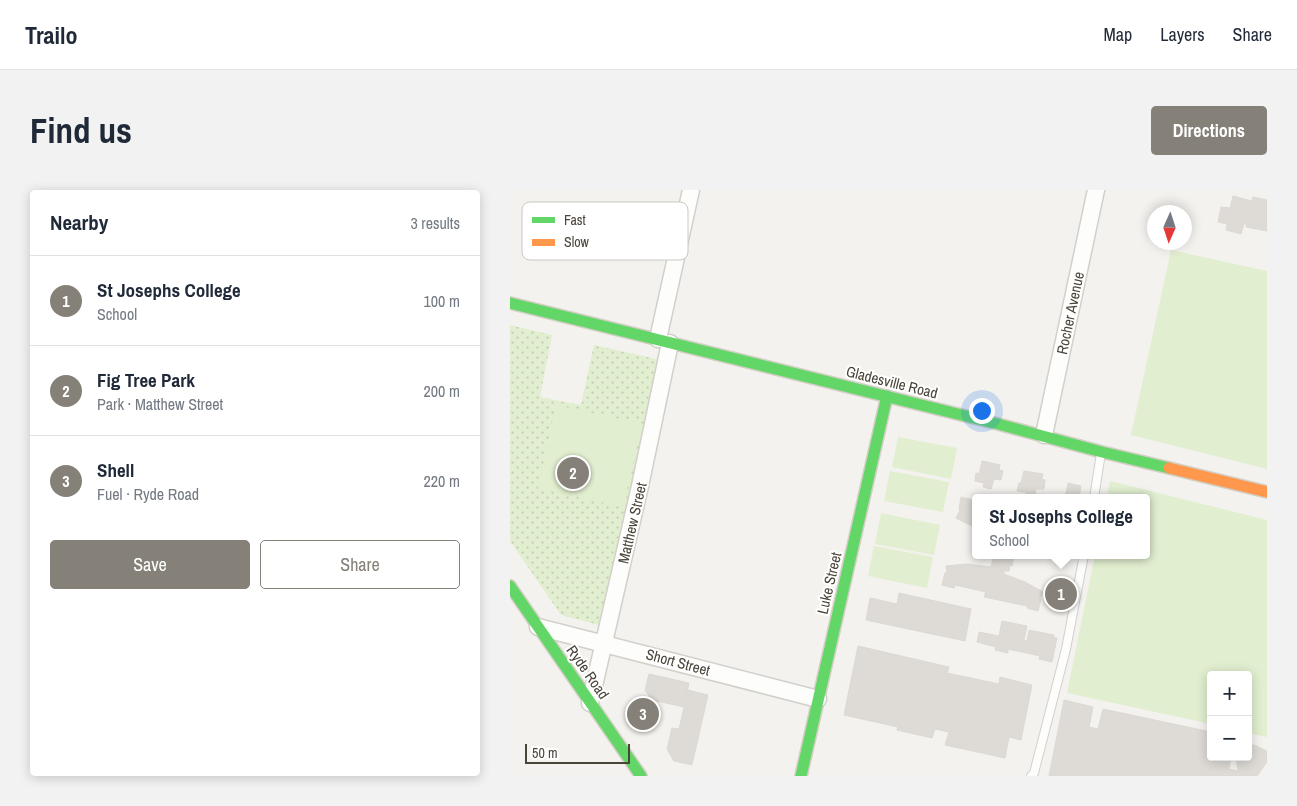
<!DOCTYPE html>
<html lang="en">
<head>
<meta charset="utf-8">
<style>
  body { margin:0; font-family:"Archivo Narrow",sans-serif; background:#f2f2f3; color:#1f2937 }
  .controls { position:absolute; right:15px; bottom:15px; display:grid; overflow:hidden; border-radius:5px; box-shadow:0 2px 12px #0003 }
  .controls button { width:45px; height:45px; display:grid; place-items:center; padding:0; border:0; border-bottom:1px solid #e0e1e3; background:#fff; color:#1f2937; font:25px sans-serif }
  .compass { position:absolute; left:637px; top:15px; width:45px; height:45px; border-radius:50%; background:#fff; box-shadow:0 2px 12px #0003; rotate:183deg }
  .scale { position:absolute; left:15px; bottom:12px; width:105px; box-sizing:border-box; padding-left:5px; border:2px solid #4b4439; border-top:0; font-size:14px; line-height:18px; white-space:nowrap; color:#4b4439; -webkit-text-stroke:4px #fff; paint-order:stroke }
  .you { position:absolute; left:471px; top:220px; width:18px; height:18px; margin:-12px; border:4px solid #fff; border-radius:50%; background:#1a73e8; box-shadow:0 0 0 8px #1a73e833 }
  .badge { display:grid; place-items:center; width:32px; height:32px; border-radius:50%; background:#868178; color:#fff; font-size:16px; font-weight:700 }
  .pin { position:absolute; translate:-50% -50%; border:2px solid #fff; box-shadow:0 1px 5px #0006 }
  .popup { position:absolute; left:462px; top:304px; width:178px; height:65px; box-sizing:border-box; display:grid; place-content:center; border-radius:5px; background:#fff; filter:drop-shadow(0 1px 4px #0005); font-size:16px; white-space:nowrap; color:#747a83 }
  .popup b { font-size:19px; color:#1f2937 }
  .popup::after { content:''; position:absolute; left:50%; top:100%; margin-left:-10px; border:10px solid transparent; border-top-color:#fff }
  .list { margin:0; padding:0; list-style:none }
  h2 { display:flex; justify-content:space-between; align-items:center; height:65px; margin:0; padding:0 20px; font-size:21px }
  h2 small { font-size:16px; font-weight:400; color:#747a83 }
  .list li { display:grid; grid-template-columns:32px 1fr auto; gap:15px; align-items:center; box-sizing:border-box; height:90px; padding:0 20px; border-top:1px solid #e0e1e3 }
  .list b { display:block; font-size:19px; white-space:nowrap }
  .list p { margin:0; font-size:16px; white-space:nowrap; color:#747a83 }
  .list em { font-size:16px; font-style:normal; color:#747a83 }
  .actions { display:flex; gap:10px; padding:15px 20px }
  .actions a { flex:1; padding:11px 0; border:1px solid #868178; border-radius:5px; text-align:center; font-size:18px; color:#868178 }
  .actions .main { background:#868178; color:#fff }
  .map { position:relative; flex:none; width:757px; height:586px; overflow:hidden; border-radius:5px }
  header { display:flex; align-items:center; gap:30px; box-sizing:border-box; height:70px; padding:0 25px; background:#fff; border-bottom:1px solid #e0e1e3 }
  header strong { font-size:24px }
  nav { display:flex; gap:28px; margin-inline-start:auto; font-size:18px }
  .intro { display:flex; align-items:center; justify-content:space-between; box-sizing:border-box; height:120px; padding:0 30px }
  h1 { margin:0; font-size:35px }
  .button { padding:12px 22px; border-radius:5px; background:#868178; color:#fff; font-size:18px; font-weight:700 }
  main { display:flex; gap:30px; padding:0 30px }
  aside { flex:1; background:#fff; border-radius:5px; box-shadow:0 2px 12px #0003 }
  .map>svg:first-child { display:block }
</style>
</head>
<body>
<header>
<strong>Trailo</strong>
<nav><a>Map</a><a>Layers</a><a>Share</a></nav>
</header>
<div class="intro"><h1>Find us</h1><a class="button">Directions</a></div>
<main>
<aside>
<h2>Nearby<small>3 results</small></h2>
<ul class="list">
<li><span class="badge">1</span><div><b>St Josephs College</b><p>School</p></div><em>100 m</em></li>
<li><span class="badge">2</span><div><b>Fig Tree Park</b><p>Park · Matthew Street</p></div><em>200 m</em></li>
<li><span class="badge">3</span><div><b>Shell</b><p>Fuel · Ryde Road</p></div><em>220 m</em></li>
</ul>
<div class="actions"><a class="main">Save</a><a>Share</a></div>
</aside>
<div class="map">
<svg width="757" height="586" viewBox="0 0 757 586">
  <defs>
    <pattern id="park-dots" width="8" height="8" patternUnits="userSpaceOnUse" patternTransform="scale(1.25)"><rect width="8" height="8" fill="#e1eecf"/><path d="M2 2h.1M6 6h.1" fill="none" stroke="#c3cdb2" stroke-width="1.8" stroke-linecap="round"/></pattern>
  </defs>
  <rect width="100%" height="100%" fill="#f4f2ee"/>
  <polygon fill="url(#park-dots)" points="0,135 42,145 30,207 71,215 84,155 151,170 93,436 51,425 0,351"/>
  <g fill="#e1eecf">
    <polygon points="661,60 757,81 757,279 621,245"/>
    <polygon points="46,215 132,234 113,317 28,298"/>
    <polygon points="388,247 447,258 441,289 382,277"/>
    <polygon points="380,281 439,292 433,322 374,311"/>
    <polygon points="600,291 757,330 757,547 738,543 738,485 701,485 701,534 557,503 585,365 636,365 636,308 597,308"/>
    <polygon points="371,323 430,335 424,365 365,354"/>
    <polygon points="364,356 423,367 417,398 358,386"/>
  </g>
  <g fill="#dedbd6" stroke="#dcd9d4">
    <polygon points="723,6 742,11 743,7 757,10 757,41 736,37 737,34 734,34 731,44 716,40 717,34 708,32 711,17 720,18"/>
    <polygon points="472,271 490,275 489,280 493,281 491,290 484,289 481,299 473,297 474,293 465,291 466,283 469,284"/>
    <polygon points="514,281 533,284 532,289 535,290 534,299 526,299 524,308 515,307 516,302 507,301 509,293 511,293"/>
    <polygon points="558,293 571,296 569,308 555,308"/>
    <polygon points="451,307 463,310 463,313 466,314 466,338 446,328 450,320 449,319"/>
    <polygon points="484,365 504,365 502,376 500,375 499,381 494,381 494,384 515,392 533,402 530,409 531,409 528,421 517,418 517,416 474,407 476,402 445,395 444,398 432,395 435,383 437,383 436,376 457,374 481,377"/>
    <polygon points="389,403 461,419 455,451 356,430 360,408 387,414"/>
    <polygon points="492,431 517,436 514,450 517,451 519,440 544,445 544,448 547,448 542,472 529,469 530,466 498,459 498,463 485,460 486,457 467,452 469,442 489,446"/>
    <polygon points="348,456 439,477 437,483 489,494 490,487 522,495 511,550 499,547 495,568 435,555 439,542 425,539 422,548 387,540 388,537 334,525"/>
    <polygon points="139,484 179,493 174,517 142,510 135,500"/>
    <polygon points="178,500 198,505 182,575 164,571 157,559 162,538 169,539"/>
    <polygon points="135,510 149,530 131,542 117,522"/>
    <polygon points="554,510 583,517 579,537 588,539 593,519 701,542 701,567 721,567 719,579 728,581 726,567 738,567 738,555 744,555 757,561 757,572 747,586 539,586"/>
  </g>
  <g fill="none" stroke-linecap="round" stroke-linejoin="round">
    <defs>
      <g id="lane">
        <polyline points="584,308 591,263"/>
        <polyline points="521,586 524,583 556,459 574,365"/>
      </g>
      <g id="street">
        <polyline points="148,149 181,0"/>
        <polyline points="534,245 586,0"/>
        <polyline points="28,437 308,509"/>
        <polyline points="80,513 130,296 160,153"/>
      </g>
      <g id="fast">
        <polyline points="0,113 488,234 592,262 659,278"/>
        <polyline points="0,396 131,586"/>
        <polyline points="291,586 377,206"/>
      </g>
      <polyline id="slow" points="659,278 757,302"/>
    </defs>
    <use href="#lane" stroke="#d2d0cb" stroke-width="10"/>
    <use href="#street" stroke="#d2d0cb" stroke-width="19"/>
    <use href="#fast" stroke="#d3cfc5" stroke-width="14"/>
    <use href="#slow" stroke="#d3cfc5" stroke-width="14"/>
    <use href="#lane" stroke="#fdfdfc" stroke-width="8"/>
    <use href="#street" stroke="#fdfdfc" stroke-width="16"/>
    <use href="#fast" stroke="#63d668" stroke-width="11"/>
    <use href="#slow" stroke="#ff974d" stroke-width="11"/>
  </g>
  <g text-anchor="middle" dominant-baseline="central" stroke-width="4" stroke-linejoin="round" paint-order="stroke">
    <g font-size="15" fill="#4b4439" stroke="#fff">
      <text transform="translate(560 123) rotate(-78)">Rocher Avenue</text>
      <text transform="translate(382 192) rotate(14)">Gladesville Road</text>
      <text transform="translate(122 333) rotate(-77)">Matthew Street</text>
      <text transform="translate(319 393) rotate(-77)">Luke Street</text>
      <text transform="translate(168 472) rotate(15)">Short Street</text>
      <text transform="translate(78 482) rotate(55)">Ryde Road</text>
    </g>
  </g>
  <rect x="12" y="12" width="166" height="58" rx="8" fill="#fff" stroke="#c9c7c4" stroke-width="1"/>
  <rect x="22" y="27" width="23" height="6" fill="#63d668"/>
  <rect x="22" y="49" width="23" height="7" fill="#ff974d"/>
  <g font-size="14" fill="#4b4439">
    <text x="54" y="35">Fast</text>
    <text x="54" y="57">Slow</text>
  </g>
</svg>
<div class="controls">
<button>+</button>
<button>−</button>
</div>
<svg class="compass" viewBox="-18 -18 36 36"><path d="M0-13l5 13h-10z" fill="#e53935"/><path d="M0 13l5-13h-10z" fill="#747a83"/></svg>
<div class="scale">50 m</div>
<div class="you"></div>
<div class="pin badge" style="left:551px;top:404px">1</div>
<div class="popup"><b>St Josephs College</b>School</div>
<div class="pin badge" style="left:63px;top:283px">2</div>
<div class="pin badge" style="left:133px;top:524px">3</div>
</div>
</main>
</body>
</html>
